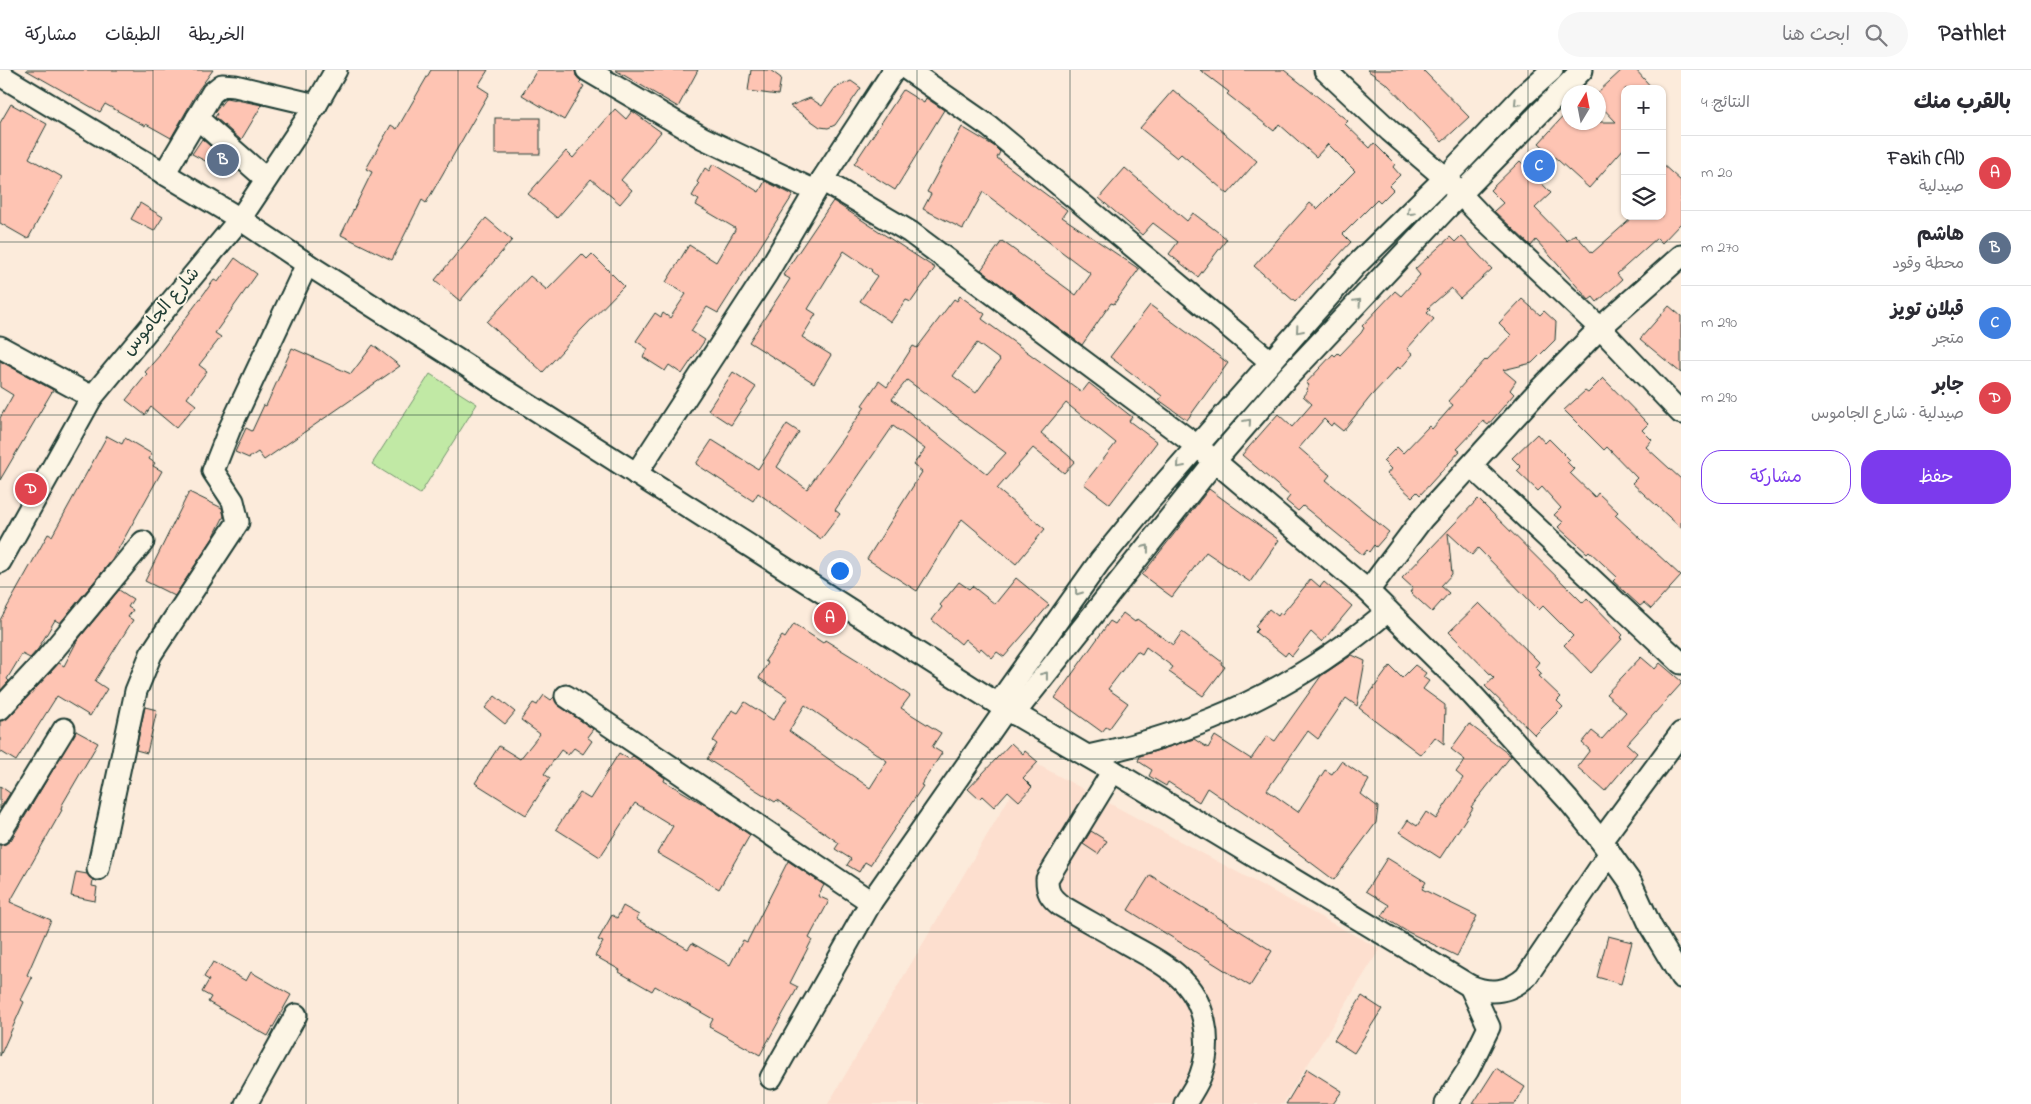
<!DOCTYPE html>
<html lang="ar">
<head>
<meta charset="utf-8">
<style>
  body { margin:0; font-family:"Indie Flower","Playpen Sans Arabic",sans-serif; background:#f7f7f7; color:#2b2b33; direction:rtl }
  .controls { position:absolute; right:15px; top:15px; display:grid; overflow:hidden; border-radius:10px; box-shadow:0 1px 4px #0004 }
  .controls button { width:45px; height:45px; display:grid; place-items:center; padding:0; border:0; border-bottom:1px solid #e1e1e2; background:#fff; color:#2b2b33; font:25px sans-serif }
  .compass { position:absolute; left:1561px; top:15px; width:45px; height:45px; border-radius:50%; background:#fff; box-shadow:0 1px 4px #0004; rotate:10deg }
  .you { position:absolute; left:839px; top:500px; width:18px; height:18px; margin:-12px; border:4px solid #fff; border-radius:50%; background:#1a73e8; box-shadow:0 0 0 8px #1a73e833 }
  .badge { display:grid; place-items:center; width:32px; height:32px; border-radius:50%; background:#7c3aed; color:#fff; font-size:16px; font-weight:700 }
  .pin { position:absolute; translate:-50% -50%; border:2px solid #fff; box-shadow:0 1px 5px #0006 }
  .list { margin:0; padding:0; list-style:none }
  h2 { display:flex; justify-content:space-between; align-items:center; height:65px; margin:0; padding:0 20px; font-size:21px }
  h2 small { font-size:16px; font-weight:400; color:#7c7c81 }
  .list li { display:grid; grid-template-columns:32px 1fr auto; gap:15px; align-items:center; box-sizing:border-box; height:75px; padding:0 20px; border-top:1px solid #e1e1e2 }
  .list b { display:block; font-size:19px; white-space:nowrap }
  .list p { margin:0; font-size:16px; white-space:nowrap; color:#7c7c81 }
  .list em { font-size:16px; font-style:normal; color:#7c7c81 }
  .actions { display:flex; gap:10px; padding:15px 20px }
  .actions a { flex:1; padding:11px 0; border:1px solid #7c3aed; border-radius:20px; text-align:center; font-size:18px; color:#7c3aed }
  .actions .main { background:#7c3aed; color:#fff }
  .icon { flex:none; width:28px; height:28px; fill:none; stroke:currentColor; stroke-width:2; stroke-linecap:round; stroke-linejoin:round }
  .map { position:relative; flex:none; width:1681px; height:1034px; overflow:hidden; direction:ltr }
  header { display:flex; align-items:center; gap:30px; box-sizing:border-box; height:70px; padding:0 25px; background:#fff; border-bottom:1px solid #e1e1e2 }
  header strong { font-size:24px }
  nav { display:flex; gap:28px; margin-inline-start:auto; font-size:18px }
  .search { width:350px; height:45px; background:#f7f7f7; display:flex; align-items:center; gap:12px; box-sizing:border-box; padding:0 18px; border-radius:28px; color:#7c7c81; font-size:19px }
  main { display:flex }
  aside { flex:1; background:#fff }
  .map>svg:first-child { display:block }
</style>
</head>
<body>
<header>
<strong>Pathlet</strong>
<div class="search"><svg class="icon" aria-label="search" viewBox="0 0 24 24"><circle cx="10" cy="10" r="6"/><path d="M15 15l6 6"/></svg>ابحث هنا</div>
<nav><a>الخريطة</a><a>الطبقات</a><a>مشاركة</a></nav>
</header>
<main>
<aside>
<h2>بالقرب منك<small>النتائج: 4</small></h2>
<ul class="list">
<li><span class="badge" style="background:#e0444e">A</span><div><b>Fakih (Al)</b><p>صيدلية</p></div><em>20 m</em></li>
<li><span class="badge" style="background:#5c6f8a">B</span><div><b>هاشم</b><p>محطة وقود</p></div><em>270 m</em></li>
<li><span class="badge" style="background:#3f7fe0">C</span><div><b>قبلان تويز</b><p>متجر</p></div><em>290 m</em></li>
<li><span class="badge" style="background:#e0444e">D</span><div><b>جابر</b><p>صيدلية · شارع الجاموس</p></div><em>290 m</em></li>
</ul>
<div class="actions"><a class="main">حفظ</a><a>مشاركة</a></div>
</aside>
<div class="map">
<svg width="1681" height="1034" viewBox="0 0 1681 1034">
  <rect width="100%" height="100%" fill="#fcebdb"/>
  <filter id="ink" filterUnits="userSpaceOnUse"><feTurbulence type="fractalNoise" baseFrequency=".02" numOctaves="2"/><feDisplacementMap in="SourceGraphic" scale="10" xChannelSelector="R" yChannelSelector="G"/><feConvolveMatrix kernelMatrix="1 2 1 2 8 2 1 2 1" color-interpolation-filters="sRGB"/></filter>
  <g filter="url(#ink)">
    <polygon fill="#fddfcf" points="1031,691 1380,879 1283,1034 828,1034"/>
    <polygon fill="#c1e9a5" stroke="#70936c" points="430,304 477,334 420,424 372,394"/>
    <g fill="#fec4b3" stroke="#1f3d34" fill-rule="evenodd">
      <polygon points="26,0 213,0 199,19 171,68 146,54 145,56 105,34 100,42"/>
      <polygon points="431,0 488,0 478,16 489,23 426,133 422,130 392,190 341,165 372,102 366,99 391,55 397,59"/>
      <polygon points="537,0 575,0 576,6 581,11 579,13 584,16 564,50 522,25"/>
      <polygon points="615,0 698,0 678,37"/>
      <polygon points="751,0 770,0 781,8 778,25 748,21"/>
      <polygon points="1200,0 1284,0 1348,51 1345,54 1370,78 1374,73 1395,94 1393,97 1400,105 1389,116 1393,120 1380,133 1377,130 1343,164 1351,172 1295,232 1254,196 1310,133 1317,139 1355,101 1328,74 1316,87 1279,54 1274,61 1227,24 1229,22"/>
      <polygon points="1367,0 1423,0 1469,47 1442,72 1388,15"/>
      <polygon points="1622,0 1636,0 1653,19 1625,19 1625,77 1589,118 1539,73 1568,41 1568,52 1616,52 1598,33 1598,22"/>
      <polygon points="851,11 861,18 835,55 828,58 820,57 790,36 810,28 822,36 835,18"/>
      <polygon points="903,20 924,33 926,28 944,40 895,120 854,94"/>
      <polygon points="1173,20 1257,91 1228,124 1181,84 1177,88 1140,58"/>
      <polygon points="226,28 262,35 241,70 215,47 217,44 215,42"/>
      <polygon points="11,34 47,54 29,88 62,107 28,169 0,153 0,53"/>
      <polygon points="615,39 626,49 632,41 661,62 621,110 632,120 620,134 591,109 557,148 528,124 566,81 573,88"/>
      <rect x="495" y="48" width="45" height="36"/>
      <polygon points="962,57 994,76 1000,82 997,88 1067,140 1062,147 1139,199 1114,234 1111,233 1082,275 981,200 1002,171 1076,225 1091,204 983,122 963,159 923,139 931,124 927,122"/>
      <polygon points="202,69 217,82 211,94 192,84"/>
      <polygon points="1520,91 1551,123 1535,138 1567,171 1575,164 1592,183 1634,146 1662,146 1662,94 1681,111 1681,153 1662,173 1657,168 1617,204 1622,210 1597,232 1593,227 1589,230 1536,170 1531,176 1494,141 1503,133 1490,120"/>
      <polygon points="713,94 759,122 765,111 793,125 718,243 707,237 691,261 705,270 682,304 669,295 665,301 643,287 648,279 636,271 655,243 661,247 663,243 670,248 686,224 666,212 689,175 716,192 735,160 735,158 696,135 699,130 692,126 699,114 697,112 705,98 709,101"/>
      <polygon points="1125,98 1187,151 1193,143 1227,169 1198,207 1169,184 1178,172 1153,153 1142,165 1099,128"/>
      <polygon points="833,131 935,198 911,232 906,230 891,252 860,231 877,206 871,201 872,200 844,181 808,239 816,244 802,267 831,285 814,313 749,272 790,209 783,205"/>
      <polygon points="140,133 163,147 154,161 131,149"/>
      <polygon points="486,148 512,170 460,231 435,210"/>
      <polygon points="1461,166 1492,199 1460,228 1451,218 1428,238 1430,240 1427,243 1434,249 1407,279 1413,284 1400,299 1398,297 1371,326 1343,361 1333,353 1331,356 1324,349 1299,378 1330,405 1326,410 1389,462 1376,477 1374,475 1369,482 1367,480 1363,485 1303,436 1298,441 1286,431 1290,426 1242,385 1278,344 1292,357 1312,334 1303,326 1307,321 1306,319 1309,315 1306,313 1333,284 1335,286 1338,283 1340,285 1361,263 1364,258 1362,256 1395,221 1401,226 1420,205 1415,199 1450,167 1455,172"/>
      <polygon points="582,184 587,189 592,184 624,216 582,259 543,302 487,252 530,206 547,220"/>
      <polygon points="235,188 257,204 215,263 221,267 199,295 207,301 187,328 196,335 176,358 151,337 145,345 126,330 147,304 145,302 160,285 159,284 214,210 218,212"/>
      <path d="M960 226 985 244 982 249 1082 322 1089 313 1132 347 1129 351 1157 372 1110 434 1084 414 1116 373 1066 333 1041 363 1075 391 1064 403 1033 378 997 419 1045 459 1016 494 962 449 917 521 867 489 922 402 913 395 925 379 893 356 835 440 840 444 821 469 758 423 753 431 696 394 712 370 758 399 787 354 799 362 777 397 807 419 865 337 862 335 879 311 887 317 913 276 917 278 954 229 957 231ZM977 273 1000 290 976 323 953 306ZM907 310 1006 383 987 404 892 329Z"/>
      <polygon points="1522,229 1540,245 1544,241 1556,252 1555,270 1532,293 1503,300 1516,311 1510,320 1514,324 1488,355 1483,351 1478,357 1457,379 1460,381 1420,425 1417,422 1412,427 1387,404 1391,399 1383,391 1397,377 1403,383 1429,356 1432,359 1453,335 1448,331 1485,290 1486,291 1511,265 1499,253"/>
      <polygon points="1150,235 1228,293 1187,350 1159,330 1162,326 1110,287"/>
      <polygon points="1669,236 1681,246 1681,303 1640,269"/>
      <polygon points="373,275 400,296 264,390 258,382 249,388 235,382 246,358 252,361 264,335 266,336 292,278 351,304"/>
      <polygon points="0,291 53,320 0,410 0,348 13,325 0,317"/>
      <polygon points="733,302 756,317 731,355 708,340"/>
      <polygon points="1603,308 1648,354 1642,360 1652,370 1646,377 1681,409 1681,458 1632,413 1637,408 1607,377 1604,380 1564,340 1585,321 1588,323"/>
      <polygon points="1537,364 1545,373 1549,369 1570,390 1567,392 1574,399 1570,403 1595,427 1598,423 1618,442 1615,445 1681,506 1651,539 1644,533 1640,536 1613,511 1617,507 1589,481 1587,483 1558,457 1563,452 1554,445 1561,438 1542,417 1538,421 1517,401 1521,397 1512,388"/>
      <polygon points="107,366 122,374 125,368 152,384 149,389 155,393 153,396 162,401 112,490 60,553 55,550 38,579 30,588 22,584 7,609 9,611 0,621 0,550 48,464 52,466"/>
      <polygon points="1209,419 1279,470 1250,512 1206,482 1172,527 1142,505"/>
      <polygon points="189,422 222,438 224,446 213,468 175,526 145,511"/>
      <polygon points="1478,429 1583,533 1587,528 1623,565 1620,568 1622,569 1591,603 1564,575 1573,566 1543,536 1539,540 1478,478 1472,485 1448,463 1452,504 1441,516 1449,523 1432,542 1410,522 1413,518 1402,508"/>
      <polygon points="1016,508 1049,535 1004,587 997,582 992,588 981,578 979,581 965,569 961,574 932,550 942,537 940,535 959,512 969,519 972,516 995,534"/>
      <polygon points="1311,509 1320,517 1324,512 1352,536 1322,572 1311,562 1292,586 1288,582 1285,586 1255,562 1258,559 1255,556 1269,539 1278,546 1280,543 1282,544"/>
      <polygon points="119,520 133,529 128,537 133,540 128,547 133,550 95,611 107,619 90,646 57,626 16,691 0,681 0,651 9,647 59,593 64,596 77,571"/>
      <polygon points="1479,533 1539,592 1535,597 1542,604 1539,606 1561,627 1557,631 1563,637 1535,665 1485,616 1494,608 1449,562"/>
      <polygon points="1123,543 1135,552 1137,549 1173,575 1182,562 1222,592 1221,594 1225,597 1203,626 1169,602 1173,597 1146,577 1142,584 1137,581 1108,619 1128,633 1109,659 1106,657 1102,662 1055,628 1110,551 1115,554"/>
      <path d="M794 554 823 573 825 570 867 596 910 626 901 638 941 663 932 677 942 683 921 715 923 716 870 795 865 792 859 802 847 795 851 789 835 779 839 773 777 730 775 732 707 689 717 674 713 671 732 640 738 643 745 632 773 650 788 627 759 608 768 593 765 591 782 566 785 568ZM805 635 887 691 870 718 789 661Z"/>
      <polygon points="1352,585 1365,591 1357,636 1346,628 1318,669 1308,661 1267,720 1298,742 1325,700 1332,704 1341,691 1369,710 1361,724 1378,737 1376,753 1334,810 1261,755 1207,718 1199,732 1168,712 1166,716 1149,706 1152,700 1138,691 1140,686 1194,669 1208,678 1215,666 1251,689 1267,666 1275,671 1321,606"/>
      <polygon points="1641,587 1655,599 1660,593 1681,611 1681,614 1627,674 1637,683 1605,721 1577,697 1590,680 1582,673 1592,661 1602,669 1626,642 1606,624"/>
      <polygon points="1415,595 1426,603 1423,607 1429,611 1423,619 1445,635 1444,674 1435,667 1421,685 1359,638 1390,596 1402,608"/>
      <polygon points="544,625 551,630 554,627 559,636 593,659 587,667 592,671 583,684 574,678 568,685 561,680 544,704 550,708 526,745 475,713 499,676 520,689 540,664 521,650 533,633 537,635"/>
      <polygon points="495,626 515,642 505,654 485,638"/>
      <polygon points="145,637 157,640 147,683 136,680"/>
      <polygon points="1469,654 1511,686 1471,737 1473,738 1440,788 1400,762 1408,750 1417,756 1426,742 1436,749 1463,708 1456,702 1465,690 1451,679"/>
      <polygon points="76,661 98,673 62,735 61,740 62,740 10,832 51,850 27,905 32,908 21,930 24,932 0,986 0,775 6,774 11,770"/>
      <polygon points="1011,673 1023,684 1025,681 1038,692 1023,708 1032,717 1019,731 1008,721 994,737 982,726 979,729 968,719"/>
      <polygon points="619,683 629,689 633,686 665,708 664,711 705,735 750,765 719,819 657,783 673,756 635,733 600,787 556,759 580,723 590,729"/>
      <polygon points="0,716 10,723 0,739"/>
      <polygon points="1091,761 1107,771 1098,784 1083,774"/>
      <polygon points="1387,788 1426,812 1422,819 1477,846 1457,886 1406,861 1382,846 1389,835 1366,821"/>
      <polygon points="788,791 824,815 818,826 829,831 809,868 812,870 790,913 798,917 760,985 709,957 713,949 655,916 652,921 619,902 620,900 595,886 603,872 598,870 612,845 617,848 623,836 639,845 636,849 688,879 692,873 730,895 743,870 747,872"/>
      <polygon points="76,802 87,804 93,810 92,816 97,817 95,831 71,826"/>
      <polygon points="1150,805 1272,881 1250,916 1128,840"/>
      <polygon points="1608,866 1632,872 1621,914 1597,907"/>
      <polygon points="213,892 246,911 251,902 291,925 268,966 208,932 211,927 202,922 209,910 204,907"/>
      <polygon points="1362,926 1382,939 1354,983 1334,970"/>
      <polygon points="1496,998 1525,1017 1515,1034 1473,1034"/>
      <polygon points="1307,999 1342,1021 1333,1034 1286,1034"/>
    </g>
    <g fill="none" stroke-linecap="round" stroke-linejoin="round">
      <defs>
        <g id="minor">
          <polyline points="587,0 703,68 815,121"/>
          <polyline points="908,0 990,57 1271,292"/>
          <polyline points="1325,0 1390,61 1445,108 1484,149 1600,258 1681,343"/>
          <path d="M0 5 240 149 307 194 998 634 1113 701 1470 916C1491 925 1509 922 1526 907L1610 783"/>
          <polyline points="197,48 266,109"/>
          <polyline points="164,104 212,23 222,15 235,16 316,35"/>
          <polyline points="822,110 910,162 1197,376 1368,521 1467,619 1568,730 1601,771 1631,813 1651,857 1681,907"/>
          <polyline points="0,277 92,327"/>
          <polyline points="1471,396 1681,593"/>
          <polyline points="636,404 767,203 822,110 894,0"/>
          <polyline points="0,492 92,327 240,149 316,35 336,0"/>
          <polyline points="1368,521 1422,449 1541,318 1600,258 1681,186"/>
          <polyline points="566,626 871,832"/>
          <polyline points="998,634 1100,491 1149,431 1356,195 1445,108 1523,26 1552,0"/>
          <polyline points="0,639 47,588 143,472"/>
          <polyline points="1014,644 1215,391 1284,311 1444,141 1582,0"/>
          <path d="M1088 686C1206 661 1296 618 1388 541"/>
          <path d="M1113 701 1047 809C1047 822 1050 827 1060 835 1082 848 1104 860 1126 873 1143 883 1163 892 1178 906 1205 930 1213 970 1201 1004 1198 1014 1190 1024 1185 1034"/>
          <polyline points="0,763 64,659"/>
          <polyline points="1601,771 1681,663"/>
          <polyline points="98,799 136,621 151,584 238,452 233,431 213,401 230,358 307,194"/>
          <polyline points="771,1008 871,832 1006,639"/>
          <polyline points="246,1034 296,945"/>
          <polyline points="1446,1034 1468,1000 1489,957 1470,916"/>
        </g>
      </defs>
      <use href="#minor" stroke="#1f3d34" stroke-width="25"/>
      <use href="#minor" stroke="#fcf5e5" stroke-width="21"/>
    </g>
    <defs><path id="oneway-chevron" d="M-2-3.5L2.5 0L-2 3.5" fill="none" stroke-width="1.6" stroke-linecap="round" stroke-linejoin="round" transform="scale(1.25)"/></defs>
    <g stroke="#8e998c">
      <use href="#oneway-chevron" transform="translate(1517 33) rotate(134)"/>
      <use href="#oneway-chevron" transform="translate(1410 142) rotate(136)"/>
      <use href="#oneway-chevron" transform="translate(1358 232) rotate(-47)"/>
      <use href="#oneway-chevron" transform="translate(1299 260) rotate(131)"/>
      <use href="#oneway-chevron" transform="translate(1248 352) rotate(-49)"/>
      <use href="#oneway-chevron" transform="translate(1180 395) rotate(131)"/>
      <use href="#oneway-chevron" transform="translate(1146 478) rotate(-52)"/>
      <use href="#oneway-chevron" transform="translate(1078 522) rotate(126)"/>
      <use href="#oneway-chevron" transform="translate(1045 605) rotate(-52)"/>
    </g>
  </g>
  <path fill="none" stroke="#1f3d34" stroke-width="1" stroke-opacity="0.55" d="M153 0V1034M306 0V1034M458 0V1034M611 0V1034M764 0V1034M917 0V1034M1070 0V1034M1223 0V1034M1375 0V1034M1528 0V1034M0 172H1681M0 345H1681M0 517H1681M0 689H1681M0 862H1681"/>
  <g text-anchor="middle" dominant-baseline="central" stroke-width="4" stroke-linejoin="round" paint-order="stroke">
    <g font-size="18" fill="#1f3d34" stroke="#fcf5e5">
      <text transform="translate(162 242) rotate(-50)">شارع الجاموس</text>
    </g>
  </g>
</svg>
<div class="controls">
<button>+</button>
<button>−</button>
<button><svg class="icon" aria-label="layers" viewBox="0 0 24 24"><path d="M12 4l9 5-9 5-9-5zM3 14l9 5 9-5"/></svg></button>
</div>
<svg class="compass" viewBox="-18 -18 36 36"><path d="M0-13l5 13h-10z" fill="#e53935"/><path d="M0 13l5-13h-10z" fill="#7c7c81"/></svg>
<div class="you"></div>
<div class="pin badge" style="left:830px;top:548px;background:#e0444e">A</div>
<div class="pin badge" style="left:223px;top:90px;background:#5c6f8a">B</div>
<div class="pin badge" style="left:1539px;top:96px;background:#3f7fe0">C</div>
<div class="pin badge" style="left:31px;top:419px;background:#e0444e">D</div>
</div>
</main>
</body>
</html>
